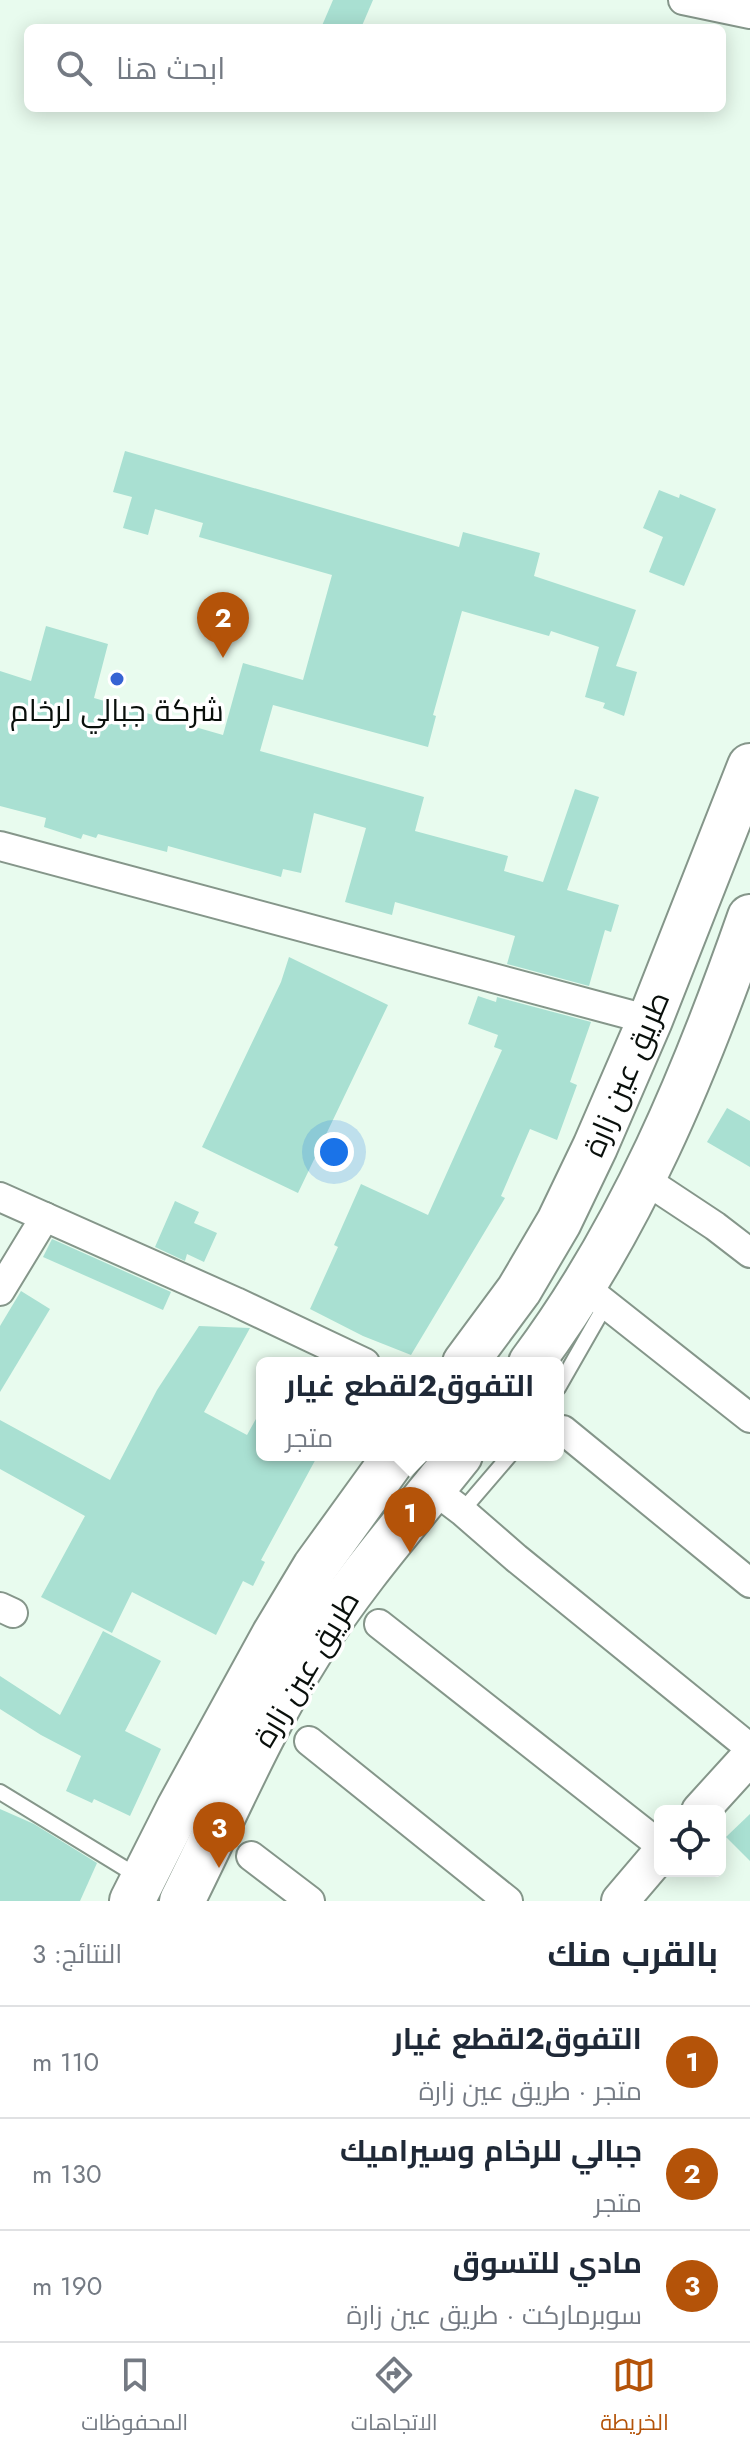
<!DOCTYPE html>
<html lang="ar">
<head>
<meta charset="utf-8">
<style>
  body { margin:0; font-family:Jost,Cairo,sans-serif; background:#f2f2f3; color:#1f2937; direction:rtl }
  .controls { position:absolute; right:24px; bottom:24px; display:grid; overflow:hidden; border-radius:12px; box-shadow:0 4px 20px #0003 }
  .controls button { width:72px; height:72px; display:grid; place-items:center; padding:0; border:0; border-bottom:2px solid #e0e1e3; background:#fff; color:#1f2937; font:40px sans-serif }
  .you { position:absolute; left:334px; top:1152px; width:28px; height:28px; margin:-20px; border:6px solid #fff; border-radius:50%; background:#1a73e8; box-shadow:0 0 0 12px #1a73e833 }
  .badge { display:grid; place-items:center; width:52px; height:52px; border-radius:50%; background:#b45309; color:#fff; font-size:26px; font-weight:700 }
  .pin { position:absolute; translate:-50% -66px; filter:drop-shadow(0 2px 4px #0008) }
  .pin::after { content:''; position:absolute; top:42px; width:28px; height:24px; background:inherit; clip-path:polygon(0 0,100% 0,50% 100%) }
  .popup { position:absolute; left:256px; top:1357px; width:308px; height:104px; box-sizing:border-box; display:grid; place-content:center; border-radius:12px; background:#fff; filter:drop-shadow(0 2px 6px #0005); font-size:26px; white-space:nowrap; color:#747a83 }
  .popup b { font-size:30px; color:#1f2937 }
  .popup::after { content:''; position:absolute; left:50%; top:100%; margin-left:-16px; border:16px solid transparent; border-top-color:#fff }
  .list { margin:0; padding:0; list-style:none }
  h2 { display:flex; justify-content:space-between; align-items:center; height:104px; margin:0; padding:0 32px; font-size:34px }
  h2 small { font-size:26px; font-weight:400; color:#747a83 }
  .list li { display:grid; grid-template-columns:52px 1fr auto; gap:24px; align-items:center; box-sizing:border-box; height:112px; padding:0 32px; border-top:2px solid #e0e1e3 }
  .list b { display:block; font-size:30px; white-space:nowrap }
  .list p { margin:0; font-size:26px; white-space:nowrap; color:#747a83 }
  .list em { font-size:26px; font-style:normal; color:#747a83 }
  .icon { flex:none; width:44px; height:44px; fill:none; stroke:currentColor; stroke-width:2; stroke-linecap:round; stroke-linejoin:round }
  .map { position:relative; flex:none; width:750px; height:1901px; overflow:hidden; direction:ltr }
  .search { position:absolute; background:#fff; box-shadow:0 4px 20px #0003; left:24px; right:24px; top:24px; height:88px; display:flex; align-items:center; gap:20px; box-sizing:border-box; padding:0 28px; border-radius:12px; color:#747a83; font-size:30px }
  .sheet { height:440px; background:#fff }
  nav { display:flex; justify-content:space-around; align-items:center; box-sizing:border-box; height:112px; border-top:2px solid #e0e1e3; background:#fff; font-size:22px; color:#747a83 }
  nav a { display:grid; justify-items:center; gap:4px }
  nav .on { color:#b45309 }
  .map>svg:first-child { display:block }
</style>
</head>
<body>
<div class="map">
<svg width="750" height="1901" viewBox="0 0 750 1901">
  <rect width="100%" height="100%" fill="#e8fbee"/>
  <g fill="#a9e0d2">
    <polygon points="333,0 373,0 361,28 321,28"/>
    <polygon points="125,451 459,547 463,532 540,553 534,576 636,610 616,666 637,672 624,716 603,708 605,703 585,697 599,647 551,631 549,636 462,611 433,715 436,716 428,747 273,705 260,751 424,797 415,831 508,856 504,871 543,882 575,789 599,797 567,890 619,905 611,932 605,930 589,986 507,964 515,936 395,902 392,915 345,902 366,828 314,813 301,873 283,869 281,877 168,846 167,852 98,834 96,838 83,834 81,839 44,827 46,818 0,806 0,671 31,681 46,626 108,644 94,698 223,735 243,663 303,680 332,575 199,537 203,523 155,509 148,535 123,528 132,497 113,492"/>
    <polygon points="659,490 679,498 680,494 716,509 684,586 649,572 663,537 643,528"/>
    <polygon points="289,957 388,1005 298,1193 202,1147 281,982"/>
    <polygon points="478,996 496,1002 497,997 591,1022 570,1082 577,1085 557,1140 530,1129 501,1196 505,1198 411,1355 363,1336 310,1309 338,1247 334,1245 361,1184 428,1215 502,1050 494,1047 498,1035 468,1024"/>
    <polygon points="727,1108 750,1121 750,1167 707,1142"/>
    <polygon points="175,1201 199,1212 194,1223 217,1233 204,1262 187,1254 185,1261 155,1247"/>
    <polygon points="52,1239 171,1292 163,1310 43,1257"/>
    <polygon points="21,1291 50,1309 0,1392 0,1326"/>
    <polygon points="199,1326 250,1328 204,1412 247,1435 262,1408 262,1455 318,1455 261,1560 265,1562 253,1586 243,1581 216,1635 132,1592 112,1633 41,1597 85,1516 0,1469 0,1420 110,1480 157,1390"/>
    <polygon points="103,1631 161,1661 125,1731 161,1749 130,1816 94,1799 92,1803 66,1791 81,1756 41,1735 0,1709 0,1676 60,1715"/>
    <polygon points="0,1809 34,1824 97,1863 80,1901 0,1901"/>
    <polygon points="750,1814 750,1861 726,1837"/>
  </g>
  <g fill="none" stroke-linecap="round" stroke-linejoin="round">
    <defs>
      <g id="service">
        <polyline points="558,1388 606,1304"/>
        <polyline points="462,1511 510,1455"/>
        <polyline points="0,1792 139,1877"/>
      </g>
      <g id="minor">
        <polyline points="683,0 750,14"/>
        <polyline points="0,846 650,1020"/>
        <polyline points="644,1179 715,1226 750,1253"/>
        <polyline points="0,1197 236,1302 365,1363"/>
        <polyline points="583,1286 750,1418"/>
        <polyline points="0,1291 45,1217"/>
        <polyline points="563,1430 750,1583"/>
        <polyline points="433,1489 462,1511 516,1558 750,1748"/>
        <polyline points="0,1607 13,1613"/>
        <polyline points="379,1624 660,1845"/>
        <polyline points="309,1741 508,1901"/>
        <polyline points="251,1856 310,1901"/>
      </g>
      <g id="tertiary">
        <polyline points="700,1811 750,1756"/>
        <polyline points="620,1901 660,1854"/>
      </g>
      <g id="primary">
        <polyline points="465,1363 519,1290 559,1222 595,1147 650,1020 750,766"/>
        <path d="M531 1363C631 1229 695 1074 750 917"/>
        <polyline points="132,1901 179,1808 274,1635 315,1567 396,1455"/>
        <path d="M182 1901C224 1817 261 1729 311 1650 354 1581 409 1519 460 1455"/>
      </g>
    </defs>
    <use href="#service" stroke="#85968a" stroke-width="18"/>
    <use href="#minor" stroke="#85968a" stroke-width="32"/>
    <use href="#tertiary" stroke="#85968a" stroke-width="40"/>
    <use href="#primary" stroke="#85968a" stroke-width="48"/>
    <use href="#service" stroke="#fff" stroke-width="14"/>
    <use href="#minor" stroke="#fff" stroke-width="28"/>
    <use href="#tertiary" stroke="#fff" stroke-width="36"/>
    <use href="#primary" stroke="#fff" stroke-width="44"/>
  </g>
  <circle fill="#3663d3" stroke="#fff" stroke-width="3" cx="117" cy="679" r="8"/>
  <g text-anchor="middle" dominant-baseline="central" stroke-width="7" stroke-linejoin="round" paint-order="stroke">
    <g font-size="30" fill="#090f0b" stroke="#fff">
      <text x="117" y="710">شركة جبالي لرخام</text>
    </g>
    <g font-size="30" fill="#090f0b" stroke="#fff">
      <text transform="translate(626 1074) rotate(-67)">طريق عين زارة</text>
      <text transform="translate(306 1669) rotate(-59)">طريق عين زارة</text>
    </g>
  </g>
</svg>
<div class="controls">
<button><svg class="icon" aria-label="locate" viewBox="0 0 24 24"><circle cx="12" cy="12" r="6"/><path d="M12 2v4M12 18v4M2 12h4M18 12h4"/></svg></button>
</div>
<div class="you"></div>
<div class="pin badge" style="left:410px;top:1553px">1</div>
<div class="popup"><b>التفوق2لقطع غيار</b>متجر</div>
<div class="pin badge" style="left:223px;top:658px">2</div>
<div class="pin badge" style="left:219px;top:1868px">3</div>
<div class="search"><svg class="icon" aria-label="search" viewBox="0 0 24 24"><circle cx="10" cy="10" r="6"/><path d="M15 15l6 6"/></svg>ابحث هنا</div>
</div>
<section class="sheet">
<h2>بالقرب منك<small>النتائج: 3</small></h2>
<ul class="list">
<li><span class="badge">1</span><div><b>التفوق2لقطع غيار</b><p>متجر · طريق عين زارة</p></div><em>110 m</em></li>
<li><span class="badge">2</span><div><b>جبالي للرخام وسيراميك</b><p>متجر</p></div><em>130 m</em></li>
<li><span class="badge">3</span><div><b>مادي للتسوق</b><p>سوبرماركت · طريق عين زارة</p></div><em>190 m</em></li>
</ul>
</section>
<nav>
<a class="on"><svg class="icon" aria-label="map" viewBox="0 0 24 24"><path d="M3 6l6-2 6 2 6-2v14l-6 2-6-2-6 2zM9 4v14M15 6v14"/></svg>الخريطة</a>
<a><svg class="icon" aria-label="directions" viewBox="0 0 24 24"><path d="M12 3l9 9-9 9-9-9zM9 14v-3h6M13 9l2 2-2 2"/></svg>الاتجاهات</a>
<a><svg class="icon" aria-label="saved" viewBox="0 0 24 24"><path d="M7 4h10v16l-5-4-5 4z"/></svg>المحفوظات</a>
</nav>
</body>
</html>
